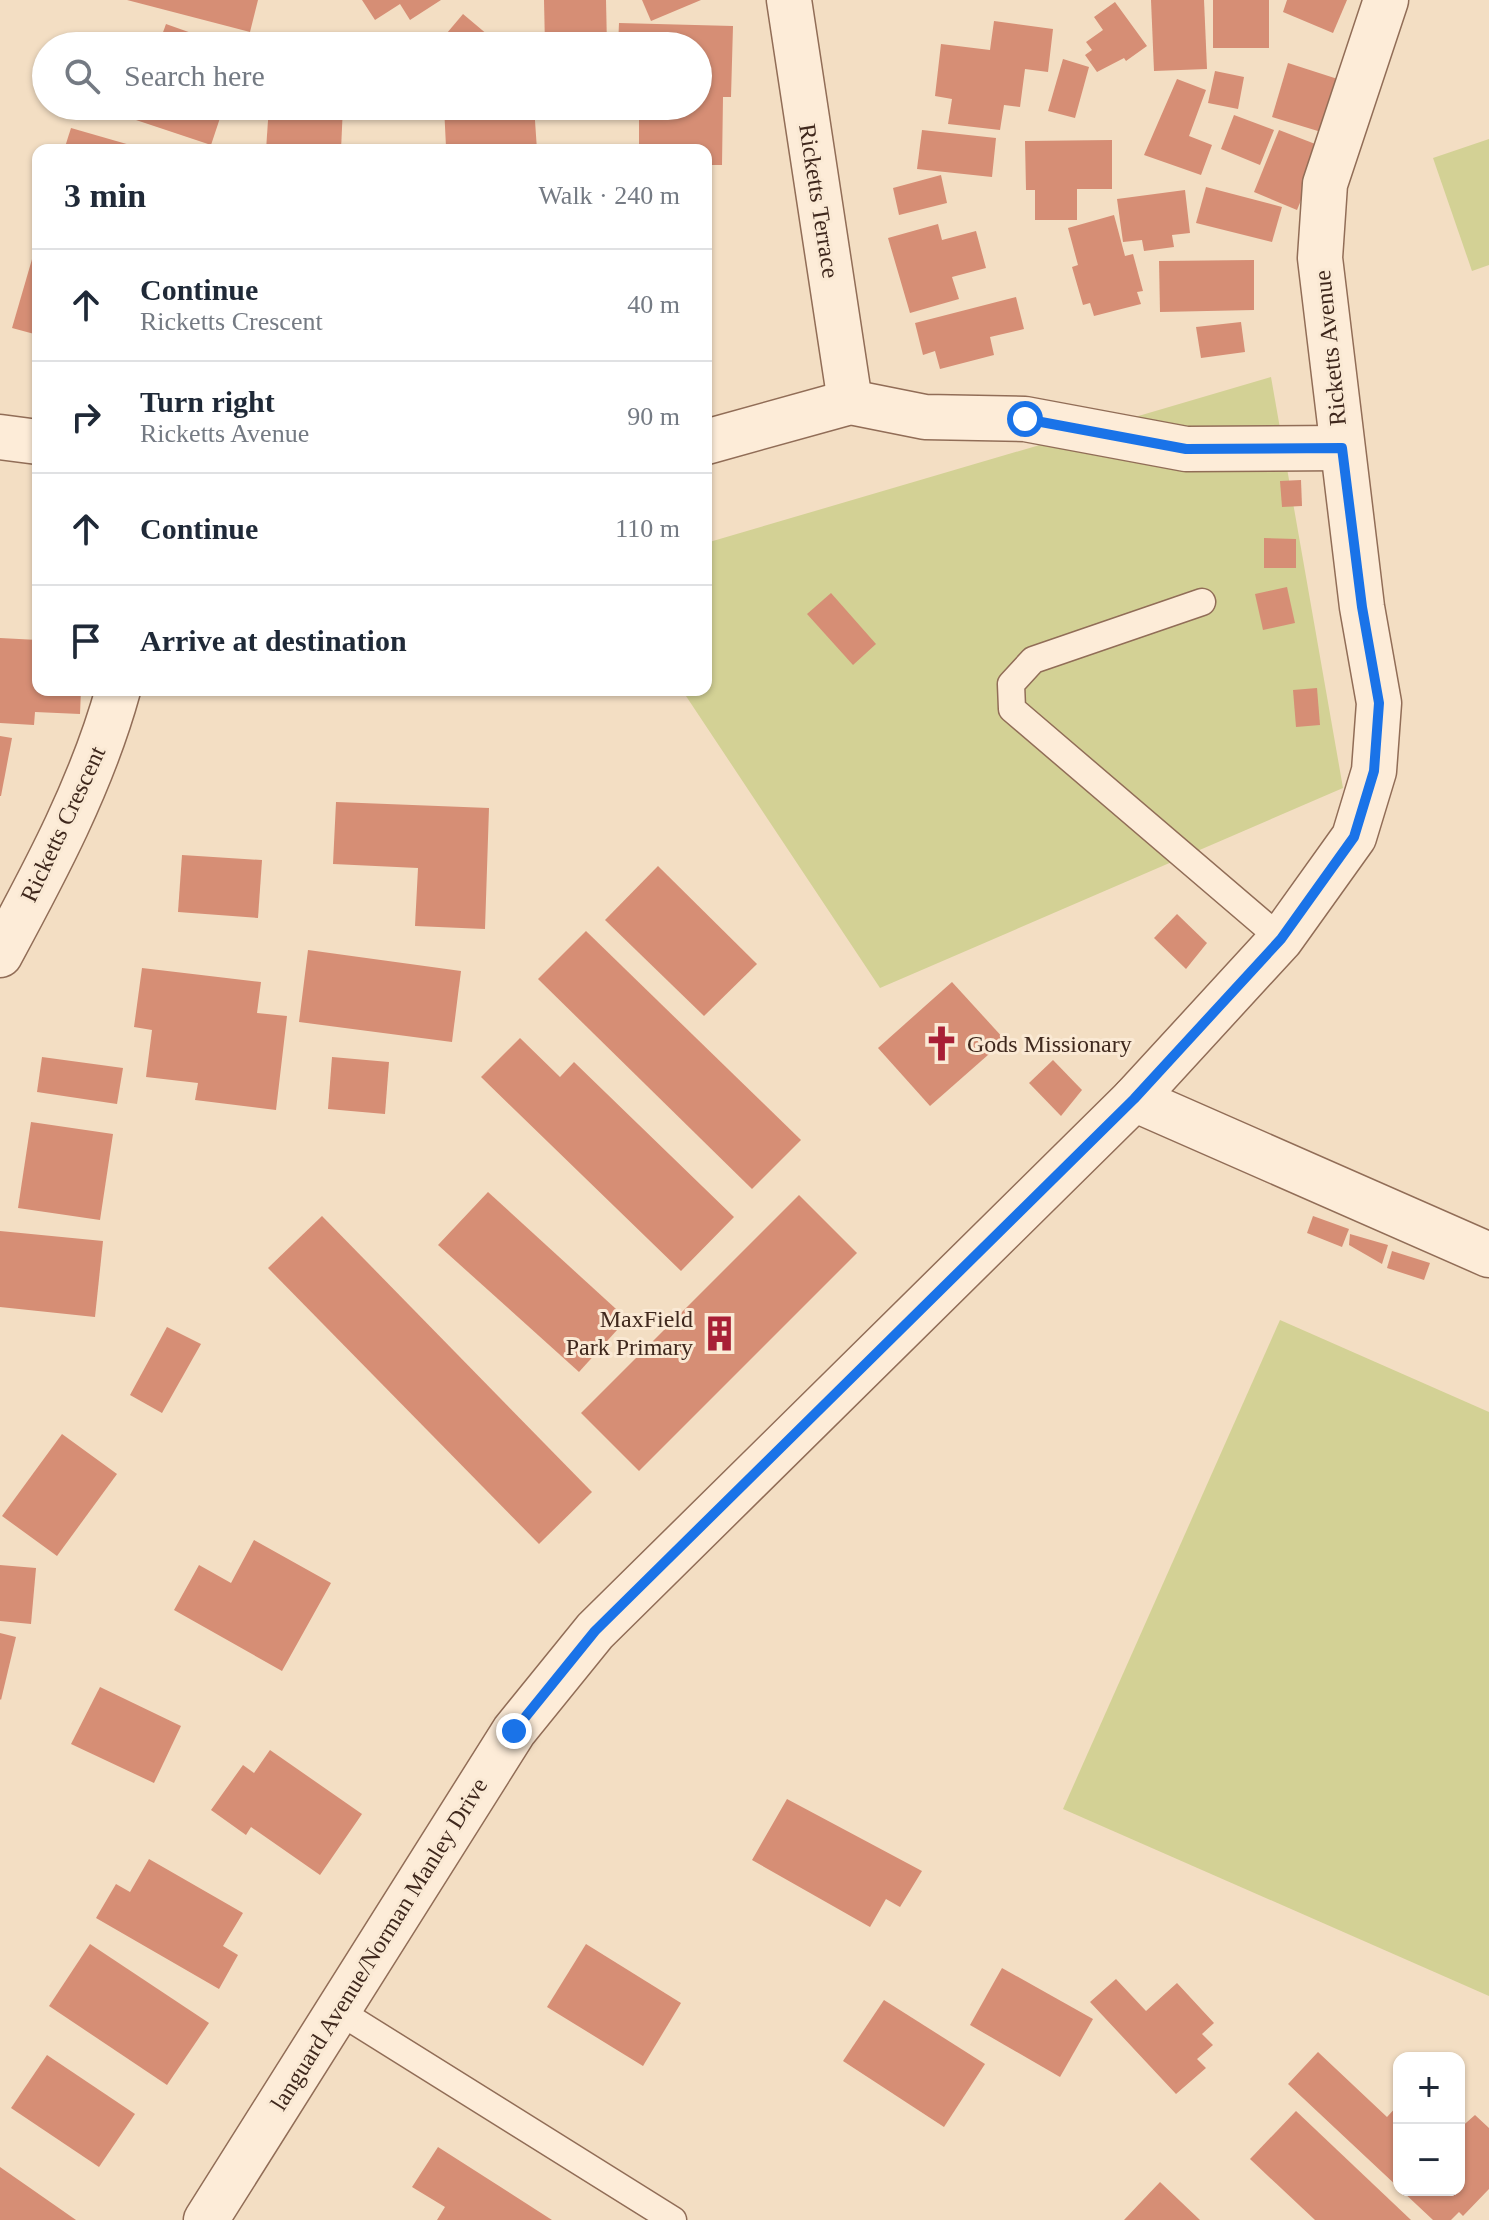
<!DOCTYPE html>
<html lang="en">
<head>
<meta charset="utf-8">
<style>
  body { margin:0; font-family:Georgia,serif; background:#f6f6f7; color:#1f2937 }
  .controls { position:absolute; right:24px; bottom:24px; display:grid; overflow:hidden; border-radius:16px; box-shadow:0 2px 6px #0004 }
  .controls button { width:72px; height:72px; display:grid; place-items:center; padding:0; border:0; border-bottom:2px solid #e0e1e3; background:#fff; color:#1f2937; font:40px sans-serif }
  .stop { position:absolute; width:24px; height:24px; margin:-18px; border:6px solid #1a73e8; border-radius:50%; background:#fff }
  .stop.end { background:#1a73e8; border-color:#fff; box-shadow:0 2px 8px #0008 }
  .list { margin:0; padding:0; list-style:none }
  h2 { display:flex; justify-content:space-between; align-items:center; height:104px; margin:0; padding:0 32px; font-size:34px }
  h2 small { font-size:26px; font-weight:400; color:#747a83 }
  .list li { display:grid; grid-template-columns:52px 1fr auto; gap:24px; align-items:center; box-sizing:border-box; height:112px; padding:0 32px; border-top:2px solid #e0e1e3 }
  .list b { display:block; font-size:30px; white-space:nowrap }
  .list p { margin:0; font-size:26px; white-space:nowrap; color:#747a83 }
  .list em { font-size:26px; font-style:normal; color:#747a83 }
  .icon { flex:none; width:44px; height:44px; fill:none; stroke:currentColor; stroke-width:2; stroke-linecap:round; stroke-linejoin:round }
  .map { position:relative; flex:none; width:1489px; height:2220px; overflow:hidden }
  .search { position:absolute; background:#fff; box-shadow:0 2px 6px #0004; left:32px; top:32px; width:680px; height:88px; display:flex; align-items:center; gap:20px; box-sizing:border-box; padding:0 28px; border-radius:44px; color:#747a83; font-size:30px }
  .panel { position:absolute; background:#fff; box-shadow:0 2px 6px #0004; left:32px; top:144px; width:680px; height:552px; border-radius:16px }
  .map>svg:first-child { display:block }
</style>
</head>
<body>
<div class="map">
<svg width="1489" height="2220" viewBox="0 0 1489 2220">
  <rect width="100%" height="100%" fill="#f3dec3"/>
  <g fill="#d3d195">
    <polygon points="1489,139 1489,265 1472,271 1433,158"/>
    <polygon points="1271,377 1343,788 880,988 682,690 706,690 706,543"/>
    <polygon points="1280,1320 1489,1412 1489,1996 1063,1809"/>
  </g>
  <g fill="#d68e75">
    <polygon points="127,0 258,0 250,32"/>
    <polygon points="362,0 441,0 410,20 400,4 375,20"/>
    <polygon points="544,0 606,0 607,46 545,46"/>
    <polygon points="642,0 701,0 651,21"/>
    <polygon points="1151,0 1204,0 1207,69 1154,71"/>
    <rect x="1213" y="0" width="56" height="48"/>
    <polygon points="1287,0 1347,0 1333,33 1283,12"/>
    <polygon points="1115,2 1147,46 1126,61 1124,58 1097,72 1085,55 1092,50 1086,42 1103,30 1094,17"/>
    <polygon points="463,14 501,46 436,46"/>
    <polygon points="994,21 1053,29 1048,72 1025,69 1020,107 1004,105 1000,130 948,124 952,99 935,96 941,44 990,50"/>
    <polygon points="619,23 733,26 731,97 723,97 722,165 706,165 706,150 639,150 639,106 698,106 698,46 618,46"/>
    <polygon points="166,24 228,46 158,46"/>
    <polygon points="1063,59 1089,67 1075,118 1048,111"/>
    <polygon points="1288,63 1347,82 1331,135 1272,117"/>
    <polygon points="1215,71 1244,77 1238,109 1208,103"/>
    <polygon points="1177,79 1206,90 1189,136 1212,145 1201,175 1144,155"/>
    <polygon points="137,106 224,106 211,145 133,119"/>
    <polygon points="269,106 343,106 341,150 266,150"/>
    <polygon points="444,106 534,106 537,150 428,150 446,147"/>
    <polygon points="1234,115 1274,130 1260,165 1221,149"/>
    <polygon points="71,128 144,149 144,150 64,150"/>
    <polygon points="922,130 996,138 992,177 917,169"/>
    <polygon points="1279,130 1323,147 1297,210 1254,192"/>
    <polygon points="1112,140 1112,189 1077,189 1077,220 1035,220 1035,190 1026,190 1025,141"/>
    <polygon points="941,175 947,203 899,215 893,188"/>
    <polygon points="1206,187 1282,207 1272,242 1196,223"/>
    <polygon points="1185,190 1190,233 1172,235 1174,247 1144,251 1142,240 1123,242 1117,199"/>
    <polygon points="1114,215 1125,256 1133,254 1143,291 1137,292 1141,304 1094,316 1090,303 1083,305 1072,267 1078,265 1068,228"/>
    <polygon points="938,224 942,240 976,231 986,268 952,277 959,299 910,313 888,238"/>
    <polygon points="37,242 38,242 38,335 12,328"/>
    <polygon points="1254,260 1254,310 1160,312 1159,261"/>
    <polygon points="1016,297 1024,329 990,337 994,355 940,369 935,351 923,355 915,323"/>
    <polygon points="1241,322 1245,352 1201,358 1196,327"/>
    <polygon points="1301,480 1302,506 1282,507 1280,481"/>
    <polygon points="1264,538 1296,539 1296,568 1264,568"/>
    <polygon points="1287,587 1295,623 1263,630 1255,594"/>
    <polygon points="831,593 876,644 853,665 807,614"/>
    <polygon points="0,638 38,640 38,690 81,690 80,714 35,712 34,725 0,723"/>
    <polygon points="1317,688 1320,725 1296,727 1293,690"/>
    <polygon points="0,736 12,738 1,796 0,796"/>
    <polygon points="336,802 489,808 485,929 415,926 418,868 333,864"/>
    <polygon points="182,855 262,860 258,918 178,912"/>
    <polygon points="658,866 757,964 704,1016 605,920"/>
    <polygon points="1177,914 1207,943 1186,969 1154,938"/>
    <polygon points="586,931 801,1140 752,1189 538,979"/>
    <polygon points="308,950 461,971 452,1042 299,1022"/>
    <polygon points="142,968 261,982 257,1013 287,1016 276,1110 195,1100 198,1083 146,1077 152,1030 134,1027"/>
    <polygon points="952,982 1005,1040 930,1106 878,1048"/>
    <polygon points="520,1038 560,1077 574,1062 734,1217 681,1271 481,1077"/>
    <polygon points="42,1057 123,1068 117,1104 37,1092"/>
    <polygon points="332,1057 389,1062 385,1114 328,1109"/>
    <polygon points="1053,1060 1082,1090 1061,1116 1029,1083"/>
    <polygon points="31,1122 113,1134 100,1220 18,1208"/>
    <polygon points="488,1192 627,1319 579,1372 438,1245"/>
    <polygon points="799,1195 857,1253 639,1471 581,1413"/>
    <polygon points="322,1216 592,1492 539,1544 268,1268"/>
    <polygon points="1313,1216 1349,1229 1342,1247 1307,1233"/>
    <polygon points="0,1231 103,1241 95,1317 0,1307"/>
    <polygon points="1350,1234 1388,1245 1382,1264 1349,1245"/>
    <polygon points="1392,1251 1430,1263 1424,1280 1387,1268"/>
    <polygon points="167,1327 201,1344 162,1413 130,1395"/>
    <polygon points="62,1434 117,1474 57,1556 2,1516"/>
    <polygon points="254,1540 331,1583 282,1671 174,1610 199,1565 231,1583"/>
    <polygon points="0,1565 36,1568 31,1624 0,1621"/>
    <polygon points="0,1633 16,1637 1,1700 0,1699"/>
    <polygon points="100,1687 181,1726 154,1783 71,1744"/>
    <polygon points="270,1750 362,1814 320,1875 251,1827 246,1835 211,1810 243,1765 254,1773"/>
    <polygon points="787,1799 922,1871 900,1907 886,1899 870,1927 752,1860"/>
    <polygon points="149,1859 243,1913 223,1946 238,1955 219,1989 96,1918 116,1884 130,1892"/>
    <polygon points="90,1944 209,2023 167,2085 49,2006"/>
    <polygon points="586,1944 681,2003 643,2066 547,2007"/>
    <polygon points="1002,1968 1093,2019 1060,2077 970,2025"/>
    <polygon points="1116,1979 1146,2011 1177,1983 1214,2023 1202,2034 1213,2045 1197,2059 1206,2068 1176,2094 1090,2002"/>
    <polygon points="884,2000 985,2064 944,2127 843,2061"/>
    <polygon points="1318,2052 1387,2117 1399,2104 1399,2188 1288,2084"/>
    <polygon points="47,2055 135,2114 99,2167 11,2108"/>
    <polygon points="1296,2111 1411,2220 1315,2220 1250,2159"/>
    <polygon points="1475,2115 1489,2128 1489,2189 1463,2216 1459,2212 1451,2220 1433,2220 1401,2190 1459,2190 1459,2129"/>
    <polygon points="438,2147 552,2220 437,2220 445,2207 412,2187"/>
    <polygon points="0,2167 76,2220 0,2220"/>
    <polygon points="1160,2182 1200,2220 1124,2220"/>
  </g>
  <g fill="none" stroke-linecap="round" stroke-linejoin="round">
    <defs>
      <g id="service">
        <polyline points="1202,602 1033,660 1011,684 1012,709 1281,939"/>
        <polyline points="337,2010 673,2220"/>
      </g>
      <g id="minor">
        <polyline points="789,0 850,402"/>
        <polyline points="0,437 38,442"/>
        <polyline points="706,442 850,402 925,417 1025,419 1186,449 1342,448"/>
        <path d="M0 955C46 870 92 784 118 690"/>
        <polyline points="1134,1099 1281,939 1354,837 1374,771 1379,703 1362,607 1320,258 1325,184 1386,0"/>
        <polyline points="206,2220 514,1731 595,1631 1134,1099 1489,1255"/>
      </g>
    </defs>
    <use href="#service" stroke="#916d57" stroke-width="29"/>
    <use href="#minor" stroke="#916d57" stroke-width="47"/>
    <use href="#service" stroke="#fdecd8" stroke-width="26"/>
    <use href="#minor" stroke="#fdecd8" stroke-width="44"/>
  </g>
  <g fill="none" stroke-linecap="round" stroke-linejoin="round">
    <polyline stroke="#1a73e8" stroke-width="10" points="514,1731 595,1631 1134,1099 1281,939 1354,837 1374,771 1379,703 1362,607 1342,448 1186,449 1025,419"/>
  </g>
  <defs>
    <symbol id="church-bare" viewBox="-9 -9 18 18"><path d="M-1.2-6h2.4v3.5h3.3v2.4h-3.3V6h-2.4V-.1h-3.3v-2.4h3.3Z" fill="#a81f36" stroke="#fae9d4" stroke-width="2.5" paint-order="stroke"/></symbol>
    <symbol id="building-bare" viewBox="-9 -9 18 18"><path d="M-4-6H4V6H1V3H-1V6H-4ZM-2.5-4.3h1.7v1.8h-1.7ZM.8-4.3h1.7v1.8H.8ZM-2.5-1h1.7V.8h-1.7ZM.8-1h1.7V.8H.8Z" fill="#a81f36" stroke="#fae9d4" stroke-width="2.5" paint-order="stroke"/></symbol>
  </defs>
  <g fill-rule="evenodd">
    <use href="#church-bare" x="916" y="1018" width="51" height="51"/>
    <use href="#building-bare" x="694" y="1308" width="51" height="51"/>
  </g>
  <g text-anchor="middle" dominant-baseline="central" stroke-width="6" stroke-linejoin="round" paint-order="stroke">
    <g font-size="24" fill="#3f281d" stroke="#fae9d4">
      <text transform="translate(819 201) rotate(81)">Ricketts Terrace</text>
      <text transform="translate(1330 348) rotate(-96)">Ricketts Avenue</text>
      <text transform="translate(63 824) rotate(-65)">Ricketts Crescent</text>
      <text transform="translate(379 1944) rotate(-58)">languard Avenue/Norman Manley Drive</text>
    </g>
    <g font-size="24" fill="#3f281d" stroke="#fae9d4" text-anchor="start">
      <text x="967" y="1044">Gods Missionary</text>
      <text x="693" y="1319" text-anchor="end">MaxField<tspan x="693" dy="28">Park Primary</tspan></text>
    </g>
  </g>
</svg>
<div class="controls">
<button>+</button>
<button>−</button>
</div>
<div class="stop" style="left:1025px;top:419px"></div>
<div class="stop end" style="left:514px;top:1731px"></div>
<div class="search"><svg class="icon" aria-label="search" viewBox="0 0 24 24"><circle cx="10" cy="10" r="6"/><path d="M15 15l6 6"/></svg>Search here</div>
<section class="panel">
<h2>3 min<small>Walk · 240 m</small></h2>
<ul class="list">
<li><svg class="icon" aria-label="ahead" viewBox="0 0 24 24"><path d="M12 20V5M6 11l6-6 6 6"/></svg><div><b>Continue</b><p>Ricketts Crescent</p></div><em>40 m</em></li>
<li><svg class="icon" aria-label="right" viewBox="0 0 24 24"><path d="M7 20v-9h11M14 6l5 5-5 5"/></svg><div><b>Turn right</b><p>Ricketts Avenue</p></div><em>90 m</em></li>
<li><svg class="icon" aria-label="ahead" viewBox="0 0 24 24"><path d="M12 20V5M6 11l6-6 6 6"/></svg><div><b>Continue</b></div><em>110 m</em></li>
<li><svg class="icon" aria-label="arrive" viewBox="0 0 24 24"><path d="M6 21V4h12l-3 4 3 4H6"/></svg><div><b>Arrive at destination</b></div></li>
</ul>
</section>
</div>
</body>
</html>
